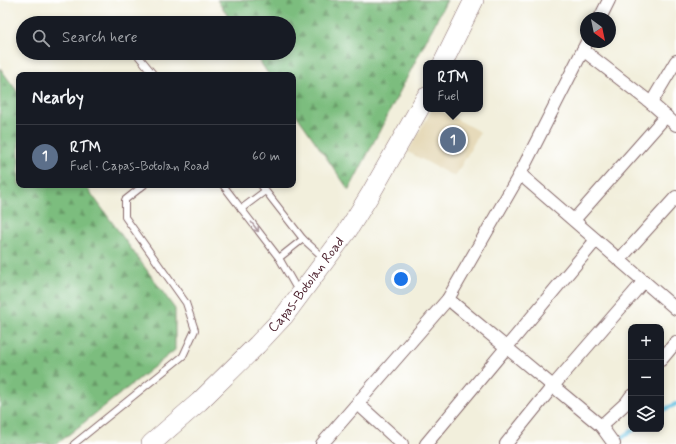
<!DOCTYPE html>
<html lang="en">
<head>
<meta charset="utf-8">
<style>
  body { margin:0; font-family:Mynerve,sans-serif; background:#242831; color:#f1f3f6 }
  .controls { position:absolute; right:12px; bottom:12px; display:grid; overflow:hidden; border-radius:8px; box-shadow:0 2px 6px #0003 }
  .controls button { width:36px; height:36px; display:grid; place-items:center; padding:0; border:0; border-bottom:1px solid #363941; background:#171b24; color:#f1f3f6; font:20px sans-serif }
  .compass { position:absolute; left:580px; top:12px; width:36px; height:36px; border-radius:50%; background:#171b24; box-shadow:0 2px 6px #0003; rotate:147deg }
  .you { position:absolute; left:401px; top:279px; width:14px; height:14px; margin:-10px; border:3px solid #fff; border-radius:50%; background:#1a73e8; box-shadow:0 0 0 6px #1a73e833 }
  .badge { display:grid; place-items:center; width:26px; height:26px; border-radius:50%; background:#d93025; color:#fff; font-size:13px; font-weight:700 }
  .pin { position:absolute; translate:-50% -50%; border:2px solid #fff; box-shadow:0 1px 4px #0006 }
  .popup { position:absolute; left:423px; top:60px; width:60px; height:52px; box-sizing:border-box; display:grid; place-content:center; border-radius:8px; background:#171b24; filter:drop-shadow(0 1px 3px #0005); font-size:13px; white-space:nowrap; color:#9ea1a6 }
  .popup b { font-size:15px; color:#f1f3f6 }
  .popup::after { content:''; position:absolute; left:50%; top:100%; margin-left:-8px; border:8px solid transparent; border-top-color:#171b24 }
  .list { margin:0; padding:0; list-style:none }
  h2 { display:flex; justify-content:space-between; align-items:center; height:52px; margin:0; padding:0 16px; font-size:17px }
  h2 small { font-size:13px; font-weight:400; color:#9ea1a6 }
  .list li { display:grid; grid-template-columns:26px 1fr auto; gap:12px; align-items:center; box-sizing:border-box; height:64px; padding:0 16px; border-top:1px solid #363941 }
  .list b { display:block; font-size:15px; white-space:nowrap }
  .list p { margin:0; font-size:13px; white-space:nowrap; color:#9ea1a6 }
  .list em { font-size:13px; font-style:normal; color:#9ea1a6 }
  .icon { flex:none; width:22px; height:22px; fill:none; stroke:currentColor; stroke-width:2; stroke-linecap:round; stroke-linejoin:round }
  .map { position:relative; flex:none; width:676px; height:444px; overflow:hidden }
  .search { position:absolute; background:#171b24; box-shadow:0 2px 6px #0003; left:16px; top:16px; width:280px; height:44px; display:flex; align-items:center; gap:10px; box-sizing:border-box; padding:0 14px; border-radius:22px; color:#9ea1a6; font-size:15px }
  .panel { position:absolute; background:#171b24; box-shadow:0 2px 6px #0003; left:16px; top:72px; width:280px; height:116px; border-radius:8px }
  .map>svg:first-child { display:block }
</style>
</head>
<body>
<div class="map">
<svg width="676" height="444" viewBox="0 0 676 444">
  <defs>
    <pattern id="forest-firs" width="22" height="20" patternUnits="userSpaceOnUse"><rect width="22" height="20" fill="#7cbd7e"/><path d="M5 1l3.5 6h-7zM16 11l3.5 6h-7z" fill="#689967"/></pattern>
  </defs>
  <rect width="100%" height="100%" fill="#fff"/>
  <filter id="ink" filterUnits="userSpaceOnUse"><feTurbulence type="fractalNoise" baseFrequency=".025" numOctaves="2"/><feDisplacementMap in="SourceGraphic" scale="8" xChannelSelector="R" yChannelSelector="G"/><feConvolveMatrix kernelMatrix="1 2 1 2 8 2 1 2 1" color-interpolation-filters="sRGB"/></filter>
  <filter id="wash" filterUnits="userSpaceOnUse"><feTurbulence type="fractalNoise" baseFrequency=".012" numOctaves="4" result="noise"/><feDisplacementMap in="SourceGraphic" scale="16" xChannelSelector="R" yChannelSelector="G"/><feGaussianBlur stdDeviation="0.9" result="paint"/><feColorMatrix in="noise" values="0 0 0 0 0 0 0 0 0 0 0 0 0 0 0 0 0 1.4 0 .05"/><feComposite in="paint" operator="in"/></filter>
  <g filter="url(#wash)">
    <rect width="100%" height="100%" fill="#f2efdc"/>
    <polygon fill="#e6daba" points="432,109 438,109 480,132 455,177 408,152"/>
    <g fill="url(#forest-firs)" stroke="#636e54">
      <polygon points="217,0 447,0 349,190 293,110 293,75 269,75 254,53 289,53 289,23 233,23"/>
      <polygon points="0,68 19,94 19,185 85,185 175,309 175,350 57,444 0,444"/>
    </g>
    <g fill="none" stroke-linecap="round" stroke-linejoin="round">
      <g stroke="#61bfe0" stroke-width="4.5">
        <polyline points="661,411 676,404"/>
        <polyline points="622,438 635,429"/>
      </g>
    </g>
  </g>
  <g filter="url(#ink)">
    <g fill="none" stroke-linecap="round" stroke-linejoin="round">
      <defs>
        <g id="lane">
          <polyline points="136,53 154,75"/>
          <polyline points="223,185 279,258 298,291"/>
          <polyline points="261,185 303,239 324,258"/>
          <polyline points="241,209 265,191"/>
          <polyline points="279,258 303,239"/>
          <polyline points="74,444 183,356 195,330 186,303 125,217 125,200 144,185"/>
        </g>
        <g id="street">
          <polyline points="600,18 609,0"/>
          <polyline points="583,50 651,103 676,125"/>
          <polyline points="651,103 676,61"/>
          <polyline points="520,174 676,309"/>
          <polyline points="574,220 666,116"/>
          <polyline points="619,260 676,197"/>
          <polyline points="448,299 601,426 614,444"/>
          <polyline points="661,360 676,342"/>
          <polyline points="358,404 402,444"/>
          <polyline points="601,426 626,403 631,396"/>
          <polyline points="322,444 448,299 520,174 587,42"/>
          <polyline points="426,444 596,240"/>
          <polyline points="506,444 553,386 644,281"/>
        </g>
        <g id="primary">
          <polyline points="443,63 474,0"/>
          <path id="s1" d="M151 444 199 402 257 345 284 316 348 230 371 193 426 97"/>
        </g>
      </defs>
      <use href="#lane" stroke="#856869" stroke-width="8"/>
      <use href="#street" stroke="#856869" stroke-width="14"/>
      <use href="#primary" stroke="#856869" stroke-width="20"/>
      <use href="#lane" stroke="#fff" stroke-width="6"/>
      <use href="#street" stroke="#fff" stroke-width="12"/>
      <use href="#primary" stroke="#fff" stroke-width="19"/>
    </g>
    <defs><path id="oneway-shaft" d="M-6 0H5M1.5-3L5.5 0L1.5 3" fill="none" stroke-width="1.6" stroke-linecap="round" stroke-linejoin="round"/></defs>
    <use stroke="#ae9aa0" href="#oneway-shaft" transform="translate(255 227) rotate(53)"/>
  </g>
  <g text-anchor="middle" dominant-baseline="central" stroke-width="3" stroke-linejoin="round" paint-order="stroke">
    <g font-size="14" fill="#4a1f2b" stroke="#fff">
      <text stroke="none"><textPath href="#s1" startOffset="223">Capas-Botolan Road</textPath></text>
    </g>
  </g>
</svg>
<div class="controls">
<button>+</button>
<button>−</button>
<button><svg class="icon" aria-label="layers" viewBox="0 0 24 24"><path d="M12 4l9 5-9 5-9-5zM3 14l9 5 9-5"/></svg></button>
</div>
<svg class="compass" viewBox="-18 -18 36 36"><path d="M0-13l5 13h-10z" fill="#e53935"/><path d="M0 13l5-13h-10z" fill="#9ea1a6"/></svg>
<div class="you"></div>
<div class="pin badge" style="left:453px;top:140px;background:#5c6f8a">1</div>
<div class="popup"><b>RTM</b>Fuel</div>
<div class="search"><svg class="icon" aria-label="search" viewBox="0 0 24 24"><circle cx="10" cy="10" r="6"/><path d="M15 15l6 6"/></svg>Search here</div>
<section class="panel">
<h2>Nearby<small></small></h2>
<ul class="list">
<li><span class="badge" style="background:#5c6f8a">1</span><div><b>RTM</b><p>Fuel · Capas-Botolan Road</p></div><em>60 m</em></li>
</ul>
</section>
</div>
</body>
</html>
